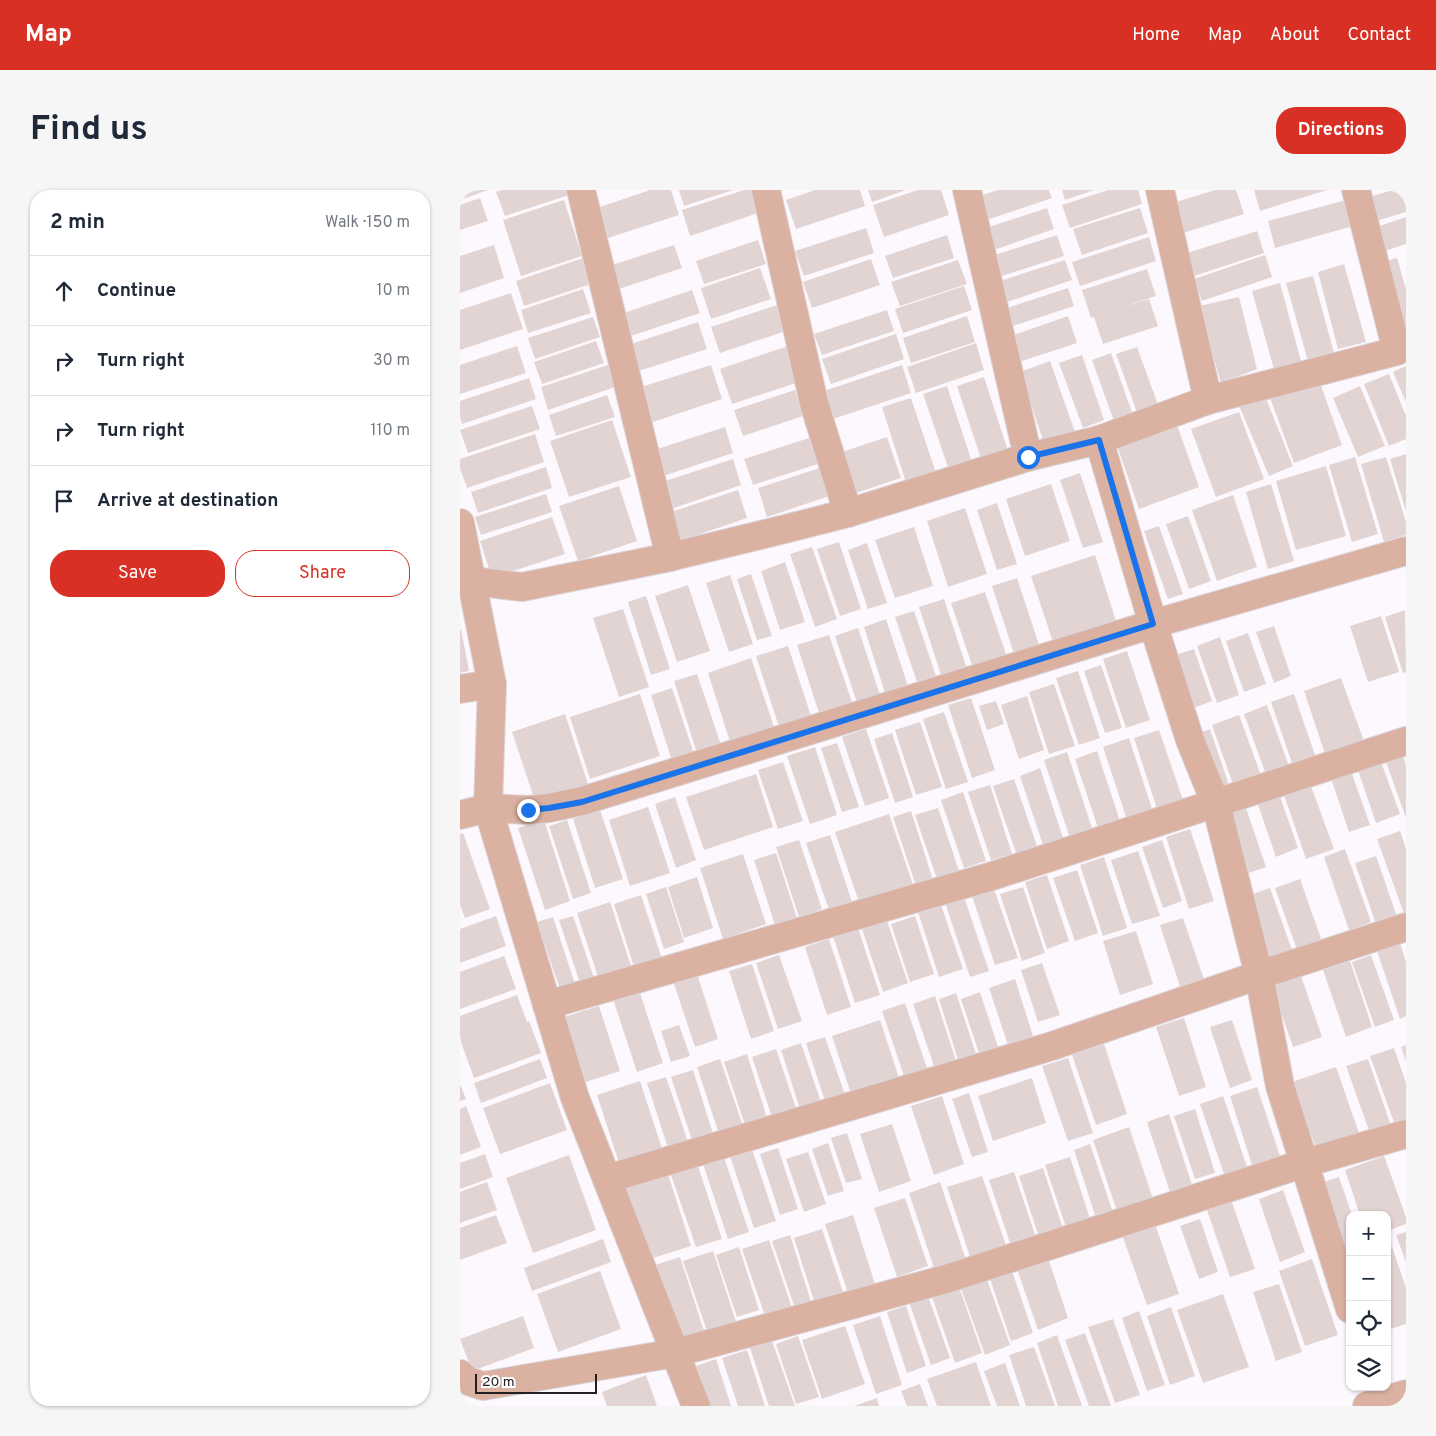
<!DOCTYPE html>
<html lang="en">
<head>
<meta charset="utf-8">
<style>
  body { margin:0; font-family:Overpass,sans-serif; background:#f6f6f7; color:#1f2937 }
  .controls { position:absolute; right:15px; bottom:15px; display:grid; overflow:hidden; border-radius:10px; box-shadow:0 1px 4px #0004 }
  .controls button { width:45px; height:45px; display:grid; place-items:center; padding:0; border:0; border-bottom:1px solid #e0e1e3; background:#fff; color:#1f2937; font:25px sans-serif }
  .scale { position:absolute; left:15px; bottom:12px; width:122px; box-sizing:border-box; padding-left:5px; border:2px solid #232023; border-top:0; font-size:14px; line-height:18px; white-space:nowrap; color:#232023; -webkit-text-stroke:4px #fff; paint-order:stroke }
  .stop { position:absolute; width:15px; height:15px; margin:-11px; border:4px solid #1a73e8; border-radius:50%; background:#fff }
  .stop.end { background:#1a73e8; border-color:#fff; box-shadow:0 1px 5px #0008 }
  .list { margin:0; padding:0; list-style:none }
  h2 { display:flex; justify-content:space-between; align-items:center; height:65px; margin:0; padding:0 20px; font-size:21px }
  h2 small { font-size:16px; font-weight:400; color:#747a83 }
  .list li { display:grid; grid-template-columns:32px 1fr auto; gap:15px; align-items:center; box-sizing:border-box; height:70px; padding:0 20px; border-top:1px solid #e0e1e3 }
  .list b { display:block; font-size:19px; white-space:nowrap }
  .list em { font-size:16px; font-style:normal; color:#747a83 }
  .actions { display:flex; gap:10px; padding:15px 20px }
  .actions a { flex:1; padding:11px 0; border:1px solid #d93025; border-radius:20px; text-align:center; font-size:18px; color:#d93025 }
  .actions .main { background:#d93025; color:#fff }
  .icon { flex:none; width:28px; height:28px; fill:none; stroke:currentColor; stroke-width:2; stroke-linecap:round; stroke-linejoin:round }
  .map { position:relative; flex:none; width:946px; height:1216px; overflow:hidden; border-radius:20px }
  header { display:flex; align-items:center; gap:30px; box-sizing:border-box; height:70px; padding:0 25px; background:#d93025; color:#fff }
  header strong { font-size:24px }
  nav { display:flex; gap:28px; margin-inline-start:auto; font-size:18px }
  .intro { display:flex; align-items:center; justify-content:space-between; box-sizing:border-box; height:120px; padding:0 30px }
  h1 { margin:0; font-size:35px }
  .button { padding:12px 22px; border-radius:20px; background:#d93025; color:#fff; font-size:18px; font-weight:700 }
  main { display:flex; gap:30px; padding:0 30px }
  aside { flex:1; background:#fff; border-radius:20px; box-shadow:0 1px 4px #0004 }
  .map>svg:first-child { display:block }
</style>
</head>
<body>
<header>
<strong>Map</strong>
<nav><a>Home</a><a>Map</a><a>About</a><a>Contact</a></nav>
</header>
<div class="intro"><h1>Find us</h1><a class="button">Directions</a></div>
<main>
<aside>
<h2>2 min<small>Walk · 150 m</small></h2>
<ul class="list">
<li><svg class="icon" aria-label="ahead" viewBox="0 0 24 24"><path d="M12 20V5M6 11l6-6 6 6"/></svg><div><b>Continue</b></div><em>10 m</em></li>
<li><svg class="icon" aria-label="right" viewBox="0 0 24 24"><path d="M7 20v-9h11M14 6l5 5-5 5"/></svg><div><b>Turn right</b></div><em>30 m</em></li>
<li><svg class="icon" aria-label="right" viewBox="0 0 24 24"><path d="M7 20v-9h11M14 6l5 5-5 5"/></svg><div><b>Turn right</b></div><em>110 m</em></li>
<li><svg class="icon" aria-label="arrive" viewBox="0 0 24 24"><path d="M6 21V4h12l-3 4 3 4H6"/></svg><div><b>Arrive at destination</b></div></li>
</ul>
<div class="actions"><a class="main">Save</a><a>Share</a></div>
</aside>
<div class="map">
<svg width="946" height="1216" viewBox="0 0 946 1216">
  <rect width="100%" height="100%" fill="#fdf8fe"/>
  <g fill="#e2d4d2">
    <polygon points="0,0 28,0 0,10"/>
    <polygon points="42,0 107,0 109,5 45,26 36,2"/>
    <polygon points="190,0 211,0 219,25 148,48 137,18"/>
    <polygon points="219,0 273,0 224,16"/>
    <polygon points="284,0 293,0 301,22 230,46 222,20"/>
    <polygon points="355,0 400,0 405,16 336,39 326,10"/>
    <polygon points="408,0 446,0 412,12"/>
    <polygon points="458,0 481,0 489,25 424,47 413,15"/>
    <polygon points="538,0 589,0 592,8 524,31 516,7"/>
    <polygon points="602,0 634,0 605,10"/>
    <polygon points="648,0 678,0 682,14 610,38 602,15"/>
    <polygon points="755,0 776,0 784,24 723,43 713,13"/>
    <polygon points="794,0 867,0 800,21"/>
    <polygon points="933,0 946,0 946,22 913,32 905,8"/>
    <polygon points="20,8 28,31 0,40 0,15"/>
    <polygon points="104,10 122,66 61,86 43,30"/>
    <polygon points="886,10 893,36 815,58 808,31"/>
    <polygon points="587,18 594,39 534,60 526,38"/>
    <polygon points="680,18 688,43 622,65 613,39"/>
    <polygon points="946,27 946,54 925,61 917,37"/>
    <polygon points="406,38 414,63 344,86 335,61"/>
    <polygon points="797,41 804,63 734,86 727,63"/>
    <polygon points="487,45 494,68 433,88 425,66"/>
    <polygon points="597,45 604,66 539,87 532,66"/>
    <polygon points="689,47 696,71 620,96 612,72"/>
    <polygon points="298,50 306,74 244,94 236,71"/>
    <polygon points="34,55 44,88 0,103 0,66"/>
    <polygon points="214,55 222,78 159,99 152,75"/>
    <polygon points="805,65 812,87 742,111 734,89"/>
    <polygon points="123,68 131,94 64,116 56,91"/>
    <polygon points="937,68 946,99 946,140 942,141 922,72"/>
    <polygon points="411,69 420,95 352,118 343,92"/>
    <polygon points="498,70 507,94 440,116 431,92"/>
    <polygon points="605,70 612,90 547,112 540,91"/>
    <polygon points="884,74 906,152 878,159 858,82"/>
    <polygon points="300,78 311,109 251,129 241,98"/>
    <polygon points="687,79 696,106 657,119 689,109 698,136 643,154 634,127 631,128 622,100"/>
    <polygon points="853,86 874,163 848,171 826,93"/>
    <polygon points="820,93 841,171 814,179 792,101"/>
    <polygon points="504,96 512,120 443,143 435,119"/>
    <polygon points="608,98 614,116 553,136 547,118"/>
    <polygon points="123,99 131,123 68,143 61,120"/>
    <polygon points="232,100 240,123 171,146 164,123"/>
    <polygon points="51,103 63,139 0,160 0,120"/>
    <polygon points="779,107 797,179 761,193 739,116"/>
    <polygon points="317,115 326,141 260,163 251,137"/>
    <polygon points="427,120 434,141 362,165 354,144"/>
    <polygon points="507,126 515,152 451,173 443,148"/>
    <polygon points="608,126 617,153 559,172 551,146"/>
    <polygon points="133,127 140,147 75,169 68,148"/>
    <polygon points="238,132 247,159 179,181 171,154"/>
    <polygon points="436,144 444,169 371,194 362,169"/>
    <polygon points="136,151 144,173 82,194 74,172"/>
    <polygon points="516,153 524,180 456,203 447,177"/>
    <polygon points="57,156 66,183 0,204 0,175"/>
    <polygon points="328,156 339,192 272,214 260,179"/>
    <polygon points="677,157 700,220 679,228 656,164"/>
    <polygon points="651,163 674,228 655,234 632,170"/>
    <polygon points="622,165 644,230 623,238 599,173"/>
    <polygon points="590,171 615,242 584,253 560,182"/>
    <polygon points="148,175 155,197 88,220 81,197"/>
    <polygon points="251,175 262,209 190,233 178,198"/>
    <polygon points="442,175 451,203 373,229 364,201"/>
    <polygon points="946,176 946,212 933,182"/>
    <polygon points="929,184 946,226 946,249 929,256 904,194"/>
    <polygon points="524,187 549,264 522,272 497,196"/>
    <polygon points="858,187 882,255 834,273 809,205"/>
    <polygon points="69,188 76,209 2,234 0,227 0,211"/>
    <polygon points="487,196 512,272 489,280 463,204"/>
    <polygon points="900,196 925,256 898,267 873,208"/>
    <polygon points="335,200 343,226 283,246 274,220"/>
    <polygon points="803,201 833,276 809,286 777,211"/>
    <polygon points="147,205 155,227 96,246 89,225"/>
    <polygon points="451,208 478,289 448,299 422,217"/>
    <polygon points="72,216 80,239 8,263 0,240"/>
    <polygon points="779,222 804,289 756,307 731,239"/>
    <polygon points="152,230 171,287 109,307 90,251"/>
    <polygon points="716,232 739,297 679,319 656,253"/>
    <polygon points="265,237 273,263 197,288 188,262"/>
    <polygon points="75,244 84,272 7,298 0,278 0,269"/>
    <polygon points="427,247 441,288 393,304 379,263"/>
    <polygon points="349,248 358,274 293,295 284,269"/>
    <polygon points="946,264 946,321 930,269"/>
    <polygon points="895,267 918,344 892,352 869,275"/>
    <polygon points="926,267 946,332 946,345 924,352 901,274"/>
    <polygon points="273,269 281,295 211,319 202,292"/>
    <polygon points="366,276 375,304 307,327 298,298"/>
    <polygon points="866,276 886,346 836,360 816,291"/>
    <polygon points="86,277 92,298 18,323 11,302"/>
    <polygon points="620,283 643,352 623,358 600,290"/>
    <polygon points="591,294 610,351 565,366 546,309"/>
    <polygon points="811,294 834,371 808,379 786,302"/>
    <polygon points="159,296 177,351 118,371 99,316"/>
    <polygon points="278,300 287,328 220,351 211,322"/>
    <polygon points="86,304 92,322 21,345 15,327"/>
    <polygon points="773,305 797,377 757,391 732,320"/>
    <polygon points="537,313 557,374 537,380 517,320"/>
    <polygon points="505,318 527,384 488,397 467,331"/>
    <polygon points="728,326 751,391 729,399 706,334"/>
    <polygon points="92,327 105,364 32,388 20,351"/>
    <polygon points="699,336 723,404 708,409 684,341"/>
    <polygon points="454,337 473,396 435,408 415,350"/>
    <polygon points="379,352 401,419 380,426 357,359"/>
    <polygon points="407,353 427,413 408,419 388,360"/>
    <polygon points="352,357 377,429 355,437 330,364"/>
    <polygon points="635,365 656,431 593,452 571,386"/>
    <polygon points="325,372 345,432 320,440 301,381"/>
    <polygon points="291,384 312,446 297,450 277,389"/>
    <polygon points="270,385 293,454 269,462 246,393"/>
    <polygon points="557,388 582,464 557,473 532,396"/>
    <polygon points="228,395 250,461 217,472 195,406"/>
    <polygon points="525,402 547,467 513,478 491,413"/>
    <polygon points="186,406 210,479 191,485 168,412"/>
    <polygon points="484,409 507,479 482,488 459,417"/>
    <polygon points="163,419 189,497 159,507 133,428"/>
    <polygon points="945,420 946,482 943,483 925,427"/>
    <polygon points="454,421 476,486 457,492 435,427"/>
    <polygon points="921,426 939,482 908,492 890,436"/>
    <polygon points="426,429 448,496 425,503 404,437"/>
    <polygon points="814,436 831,486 814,493 796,442"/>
    <polygon points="398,438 420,505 397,513 375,446"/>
    <polygon points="1,439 9,481 0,483 0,440"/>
    <polygon points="788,443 806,494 784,502 766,451"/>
    <polygon points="369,445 393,515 360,526 337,455"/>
    <polygon points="760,447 779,505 757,513 737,456"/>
    <polygon points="328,456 352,529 320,540 296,466"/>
    <polygon points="734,459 752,511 731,519 712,466"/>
    <polygon points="667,461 690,530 666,538 643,469"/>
    <polygon points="291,468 315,540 271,555 248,483"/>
    <polygon points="641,475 662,538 645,543 624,481"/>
    <polygon points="618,481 640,548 619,555 596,488"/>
    <polygon points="237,484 261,555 237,563 214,491"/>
    <polygon points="881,488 905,554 866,567 844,501"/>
    <polygon points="594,494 615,556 589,564 569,502"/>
    <polygon points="212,498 236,570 214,577 191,505"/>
    <polygon points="180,504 200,566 130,589 110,527"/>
    <polygon points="834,504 857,571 834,579 811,512"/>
    <polygon points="567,506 584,560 559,569 541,515"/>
    <polygon points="511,508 535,580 512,588 488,515"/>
    <polygon points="536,511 544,534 527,540 519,516"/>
    <polygon points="807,515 831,582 808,590 784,524"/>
    <polygon points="484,522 508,592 486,599 463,529"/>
    <polygon points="105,524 129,597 76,614 52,542"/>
    <polygon points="779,525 804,594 776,603 752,535"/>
    <polygon points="460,532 482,597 456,605 435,540"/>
    <polygon points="406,539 429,608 405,616 382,547"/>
    <polygon points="750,539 771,601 756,606 734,545"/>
    <polygon points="699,540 725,616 699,625 674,548"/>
    <polygon points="432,543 453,607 435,613 414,549"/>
    <polygon points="669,548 694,625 668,633 643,557"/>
    <polygon points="377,553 399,617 382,622 361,558"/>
    <polygon points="355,557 377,625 350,634 327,566"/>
    <polygon points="637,561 662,637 640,644 615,569"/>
    <polygon points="607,562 633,641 610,648 584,570"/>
    <polygon points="943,566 946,575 946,628 926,572"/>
    <polygon points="323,572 343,631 318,639 298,580"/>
    <polygon points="921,572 940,624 916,633 898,580"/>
    <polygon points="580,578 604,651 584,658 560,586"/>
    <polygon points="890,578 910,635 889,642 870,585"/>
    <polygon points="296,584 313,637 244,660 226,607"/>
    <polygon points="554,589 577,656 556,663 533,596"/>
    <polygon points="530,595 552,664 531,670 508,602"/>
    <polygon points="851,596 874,659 846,669 824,605"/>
    <polygon points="817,598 838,658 816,667 795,606"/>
    <polygon points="503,602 526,671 504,678 481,610"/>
    <polygon points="215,607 236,670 216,678 195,614"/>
    <polygon points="784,612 806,677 786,684 764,619"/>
    <polygon points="188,617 210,683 170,696 149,630"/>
    <polygon points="478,618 499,681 477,689 455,625"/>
    <polygon points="140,620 163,689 135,698 113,629"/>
    <polygon points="451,621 473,690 456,696 433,627"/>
    <polygon points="429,624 453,695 399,712 375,642"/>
    <polygon points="84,630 110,711 85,720 58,638"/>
    <polygon points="107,630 131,703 113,709 89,636"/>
    <polygon points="730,639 754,711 729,719 706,647"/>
    <polygon points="940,641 946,659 946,729 917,649"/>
    <polygon points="3,643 30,719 5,728 0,715 0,644"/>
    <polygon points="370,645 392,712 369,720 346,653"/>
    <polygon points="339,650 362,719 339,727 316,657"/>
    <polygon points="702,650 722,711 703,718 682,657"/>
    <polygon points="885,659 911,732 889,740 864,667"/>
    <polygon points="678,661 700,726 672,734 651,670"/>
    <polygon points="316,663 337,728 315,735 294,670"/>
    <polygon points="283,664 306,734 263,749 240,678"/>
    <polygon points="916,666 938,730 917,737 895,673"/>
    <polygon points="644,667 667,738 643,746 620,675"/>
    <polygon points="617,680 638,743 615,751 593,688"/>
    <polygon points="587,685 609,751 587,759 565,692"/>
    <polygon points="237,687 253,738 224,748 208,697"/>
    <polygon points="840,689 864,757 839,765 815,698"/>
    <polygon points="206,697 224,752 204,759 186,704"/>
    <polygon points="563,697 585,763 562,771 540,704"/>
    <polygon points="810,698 833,763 809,772 787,706"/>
    <polygon points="534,699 558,768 535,775 512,706"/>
    <polygon points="181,705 202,769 174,777 154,714"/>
    <polygon points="504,707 529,781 510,787 485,713"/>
    <polygon points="150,712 172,779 139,790 117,723"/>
    <polygon points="480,712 503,779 479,787 457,719"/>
    <polygon points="36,726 46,756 0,773 0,739"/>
    <polygon points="113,726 134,788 120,793 99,730"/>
    <polygon points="455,726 474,784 450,792 431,734"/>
    <polygon points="93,727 116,797 101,802 77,732"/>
    <polygon points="426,728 448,793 423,802 401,736"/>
    <polygon points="723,728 748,801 724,809 700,735"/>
    <polygon points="397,735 420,805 395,813 372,743"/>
    <polygon points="676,741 693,794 660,805 643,751"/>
    <polygon points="369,749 391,817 367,825 345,757"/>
    <polygon points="940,753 946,772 946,826 940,829 917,761"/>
    <polygon points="319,765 342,831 318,839 296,773"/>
    <polygon points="911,765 934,830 915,837 892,772"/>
    <polygon points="44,766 56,799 0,819 0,782"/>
    <polygon points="890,771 912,837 886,847 863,780"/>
    <polygon points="582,773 600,825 578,832 561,780"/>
    <polygon points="292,774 314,841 291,849 269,781"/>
    <polygon points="839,780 862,847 833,857 810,791"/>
    <polygon points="237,784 258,849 235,857 213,791"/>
    <polygon points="555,789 574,849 549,858 529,798"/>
    <polygon points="179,800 203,873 177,882 153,809"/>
    <polygon points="520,802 539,860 520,866 501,809"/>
    <polygon points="496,803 518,870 500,876 479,809"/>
    <polygon points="57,805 67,832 69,831 81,863 14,888 2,855 0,846 0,826"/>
    <polygon points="475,806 498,877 477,885 453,814"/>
    <polygon points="445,813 468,881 445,889 422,821"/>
    <polygon points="139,816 160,881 126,892 104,827"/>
    <polygon points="724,828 746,897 719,906 696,837"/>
    <polygon points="420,830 440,891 392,907 372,846"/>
    <polygon points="772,830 792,890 770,898 750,837"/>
    <polygon points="219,835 230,866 211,872 201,841"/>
    <polygon points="365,847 385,905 365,911 346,853"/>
    <polygon points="341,853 363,918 342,925 321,860"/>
    <polygon points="644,854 667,924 636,935 612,865"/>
    <polygon points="946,855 946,871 941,857"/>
    <polygon points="934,858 946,893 946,931 935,935 910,866"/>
    <polygon points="316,859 339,927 315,936 292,867"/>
    <polygon points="287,864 308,931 286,938 264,872"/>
    <polygon points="608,868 633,943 608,951 582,876"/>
    <polygon points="80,869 87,888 21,913 14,893"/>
    <polygon points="260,869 283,936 259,944 237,877"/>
    <polygon points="908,869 931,936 910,943 886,876"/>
    <polygon points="876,877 899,943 856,958 832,892"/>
    <polygon points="233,880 253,944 232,950 211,887"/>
    <polygon points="206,887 228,952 208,958 187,893"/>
    <polygon points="572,888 586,933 533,951 518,906"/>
    <polygon points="180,891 204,965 161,979 137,905"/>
    <polygon points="90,893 107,940 40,964 23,918"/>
    <polygon points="0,894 6,909 0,911"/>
    <polygon points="797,897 820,966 792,975 770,906"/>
    <polygon points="509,903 528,962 512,967 492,909"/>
    <polygon points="482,906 504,974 474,985 451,916"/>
    <polygon points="763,906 787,977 764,984 740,914"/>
    <polygon points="6,916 21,957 0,965 0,919"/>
    <polygon points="735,919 755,983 735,989 714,926"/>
    <polygon points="709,924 733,998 711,1005 687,932"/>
    <polygon points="432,934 451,991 419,1002 400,944"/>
    <polygon points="669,937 693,1009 657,1021 633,950"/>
    <polygon points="387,943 402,989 386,993 371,948"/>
    <polygon points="368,953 384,1001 368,1006 352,959"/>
    <polygon points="630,954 652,1020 635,1025 614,960"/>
    <polygon points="318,958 338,1019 320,1025 300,964"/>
    <polygon points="292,959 316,1031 294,1038 270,966"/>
    <polygon points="348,962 366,1014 344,1022 326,969"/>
    <polygon points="25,964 33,987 0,999 0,973"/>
    <polygon points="109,965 136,1040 73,1063 46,988"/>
    <polygon points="924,966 946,1027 946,1034 927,1041 927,1025 900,1025 885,980"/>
    <polygon points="264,967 289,1042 268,1049 243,974"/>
    <polygon points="610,967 630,1029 606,1037 585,975"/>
    <polygon points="237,973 262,1049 236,1057 210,982"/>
    <polygon points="583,978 603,1039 579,1047 559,986"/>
    <polygon points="207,981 231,1056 187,1070 163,996"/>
    <polygon points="554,982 575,1045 550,1053 529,990"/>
    <polygon points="522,986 546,1055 510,1067 487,997"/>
    <polygon points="879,987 892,1025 890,1025 890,1063 886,1065 861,993"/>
    <polygon points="27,992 37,1020 0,1033 0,1002"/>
    <polygon points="480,992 508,1076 477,1087 449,1003"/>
    <polygon points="823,1000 845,1062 820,1072 799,1009"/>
    <polygon points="445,1008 468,1076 437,1087 414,1018"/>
    <polygon points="772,1012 795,1079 770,1087 747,1020"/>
    <polygon points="36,1025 47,1053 0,1070 0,1038"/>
    <polygon points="393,1025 415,1094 388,1103 365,1034"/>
    <polygon points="740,1029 758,1082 739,1089 720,1036"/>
    <polygon points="695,1034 719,1104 687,1115 662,1045"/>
    <polygon points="362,1039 385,1108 356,1117 334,1048"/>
    <polygon points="946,1042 946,1072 936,1045"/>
    <polygon points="330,1045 352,1115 336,1121 312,1051"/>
    <polygon points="143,1049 151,1072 72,1101 64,1078"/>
    <polygon points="309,1050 332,1118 305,1126 282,1059"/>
    <polygon points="279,1057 299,1120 277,1127 256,1065"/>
    <polygon points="932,1057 946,1098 946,1134 927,1140 927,1058"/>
    <polygon points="253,1061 276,1132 247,1141 223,1071"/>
    <polygon points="587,1065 608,1128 578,1140 556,1076"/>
    <polygon points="220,1067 245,1144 220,1151 195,1075"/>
    <polygon points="852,1069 878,1145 845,1156 819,1081"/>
    <polygon points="551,1078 573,1143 551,1151 529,1086"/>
    <polygon points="140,1081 161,1139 98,1162 77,1104"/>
    <polygon points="525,1084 550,1155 525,1165 499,1093"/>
    <polygon points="819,1094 842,1162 816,1171 793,1102"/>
    <polygon points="499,1097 522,1163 495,1173 472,1107"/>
    <polygon points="763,1104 789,1177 743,1193 717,1120"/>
    <polygon points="468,1106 490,1168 471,1175 449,1112"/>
    <polygon points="446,1116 466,1176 447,1183 427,1122"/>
    <polygon points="711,1117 735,1186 710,1195 687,1126"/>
    <polygon points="679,1121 705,1195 687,1201 662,1128"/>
    <polygon points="63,1126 74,1158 12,1181 0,1149"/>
    <polygon points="420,1126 442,1195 416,1204 393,1135"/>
    <polygon points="653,1129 680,1205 655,1213 628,1137"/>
    <polygon points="385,1136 405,1194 362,1209 342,1150"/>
    <polygon points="625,1143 651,1216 629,1216 605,1150"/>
    <polygon points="597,1145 622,1216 598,1216 577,1153"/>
    <polygon points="338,1146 359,1207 336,1214 316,1154"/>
    <polygon points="311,1148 335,1216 309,1216 289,1155"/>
    <polygon points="574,1157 595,1216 566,1216 549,1165"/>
    <polygon points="287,1160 305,1216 278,1216 262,1168"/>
    <polygon points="256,1169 271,1216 243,1216 230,1178"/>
    <polygon points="516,1172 531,1216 477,1216 467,1189"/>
    <polygon points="545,1173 560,1216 537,1216 524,1181"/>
    <polygon points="186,1185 197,1216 147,1216 142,1202"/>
    <polygon points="460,1194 468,1216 447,1216 441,1201"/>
    <polygon points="417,1208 419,1216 394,1216"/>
  </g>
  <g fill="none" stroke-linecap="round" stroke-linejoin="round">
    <defs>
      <g id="minor">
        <polyline points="121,0 210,367"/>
        <polyline points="306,0 354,213 388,323"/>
        <polyline points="507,0 568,267"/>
        <polyline points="700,0 748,210"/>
        <polyline points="639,250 693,434 730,550 756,614 799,785 820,896 890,1119"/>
        <polyline points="0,333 32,494 28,618 115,908 236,1216"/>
        <polyline points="0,392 12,391 62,397 210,367 325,339 388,323 568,267 639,250 748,210 937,161 896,0"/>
        <polyline points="0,499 32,494"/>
        <polyline points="0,625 28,618 68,620 89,618 122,611 693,434 946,361"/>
        <polyline points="87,815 529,687 946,551"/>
        <polyline points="147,989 592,856 799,785 946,737"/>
        <polyline points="0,1184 8,1191 23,1196 215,1163 486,1089 845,973 946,944"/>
        <polyline points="907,1216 946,1204"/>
      </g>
    </defs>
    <use href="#minor" stroke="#dad5db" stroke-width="30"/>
    <use href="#minor" stroke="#dbb2a1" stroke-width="28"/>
  </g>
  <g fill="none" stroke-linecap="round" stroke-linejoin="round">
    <polyline stroke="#1a73e8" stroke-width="6" points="68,620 89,618 122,612 693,434 639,250 568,267"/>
  </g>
</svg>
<div class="controls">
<button>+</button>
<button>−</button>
<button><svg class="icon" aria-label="locate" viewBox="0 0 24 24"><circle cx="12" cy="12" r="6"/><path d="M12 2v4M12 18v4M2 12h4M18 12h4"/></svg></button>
<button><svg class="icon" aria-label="layers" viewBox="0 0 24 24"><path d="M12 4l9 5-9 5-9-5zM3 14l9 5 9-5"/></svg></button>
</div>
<div class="scale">20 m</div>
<div class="stop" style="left:568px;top:267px"></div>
<div class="stop end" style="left:68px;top:620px"></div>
</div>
</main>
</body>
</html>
